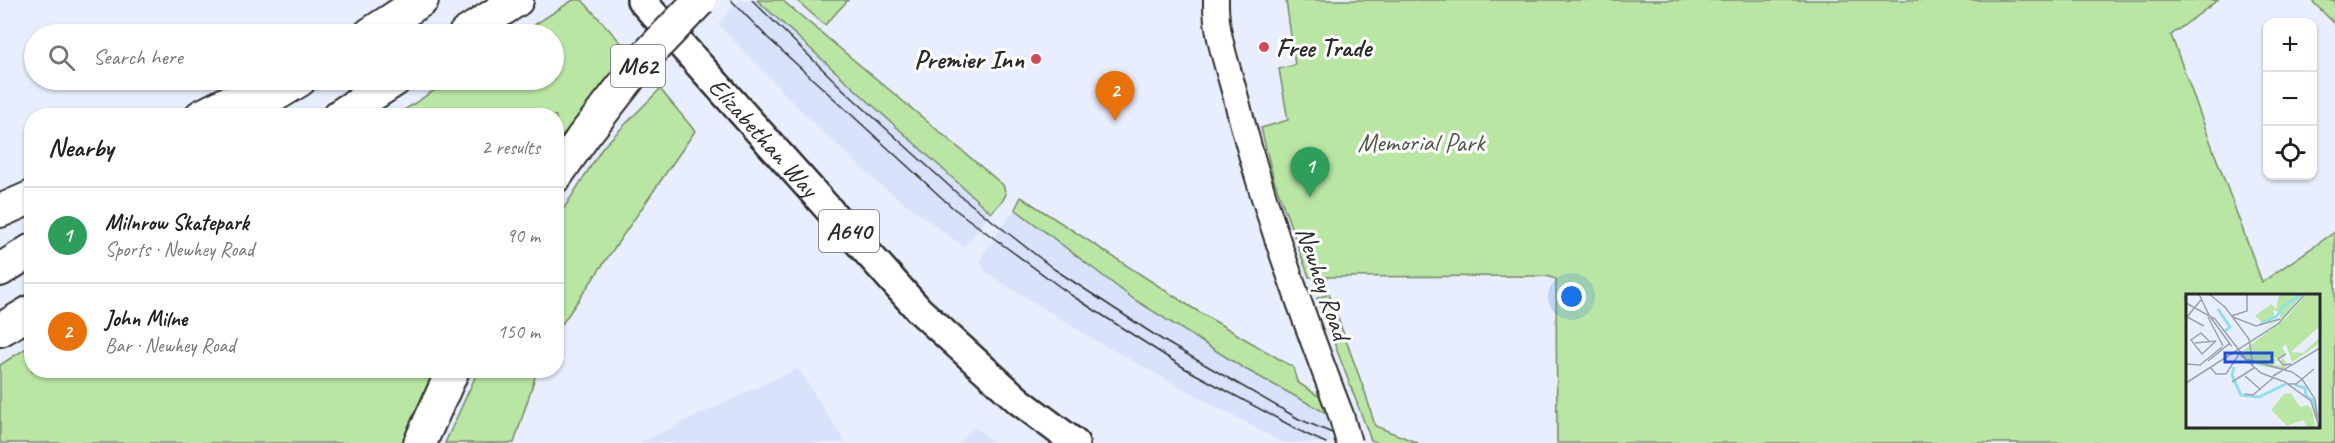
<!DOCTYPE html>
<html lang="en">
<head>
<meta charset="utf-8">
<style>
  body { margin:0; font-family:Caveat,sans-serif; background:#f2f2f2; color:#202124 }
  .controls { position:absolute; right:18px; top:18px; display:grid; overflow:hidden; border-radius:12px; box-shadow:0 2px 4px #0004 }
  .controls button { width:54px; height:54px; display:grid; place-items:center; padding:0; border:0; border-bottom:2px solid #e0e0e0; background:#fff; color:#202124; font:30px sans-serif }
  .you { position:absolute; left:1572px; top:297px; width:21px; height:21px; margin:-15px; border:4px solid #fff; border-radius:50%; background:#1a73e8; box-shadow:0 0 0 9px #1a73e833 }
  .badge { display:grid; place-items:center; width:39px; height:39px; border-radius:50%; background:#0b8043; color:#fff; font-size:20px; font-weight:700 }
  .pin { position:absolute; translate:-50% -50px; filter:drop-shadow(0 2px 3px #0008) }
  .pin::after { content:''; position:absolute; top:32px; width:21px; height:18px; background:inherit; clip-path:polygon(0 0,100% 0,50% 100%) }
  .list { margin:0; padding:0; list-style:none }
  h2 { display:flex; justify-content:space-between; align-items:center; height:78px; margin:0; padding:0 24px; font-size:26px }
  h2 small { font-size:20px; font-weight:400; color:#757577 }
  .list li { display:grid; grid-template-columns:39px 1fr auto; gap:18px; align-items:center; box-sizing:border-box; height:96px; padding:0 24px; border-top:2px solid #e0e0e0 }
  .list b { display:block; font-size:22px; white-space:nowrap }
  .list p { margin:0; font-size:20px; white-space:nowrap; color:#757577 }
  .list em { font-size:20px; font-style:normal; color:#757577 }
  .icon { flex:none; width:33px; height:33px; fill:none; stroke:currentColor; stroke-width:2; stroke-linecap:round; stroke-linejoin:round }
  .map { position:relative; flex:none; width:2335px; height:443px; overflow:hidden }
  .search { position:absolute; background:#fff; box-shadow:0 2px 4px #0004; left:24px; top:24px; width:540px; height:66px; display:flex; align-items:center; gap:15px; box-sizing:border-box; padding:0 21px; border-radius:33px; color:#757577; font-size:22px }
  .panel { position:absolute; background:#fff; box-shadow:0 2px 4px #0004; left:24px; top:108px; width:540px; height:270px; border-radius:24px }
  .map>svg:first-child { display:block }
</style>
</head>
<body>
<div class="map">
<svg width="2335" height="443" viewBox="0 0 2335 443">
  <rect width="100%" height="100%" fill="#e8eefd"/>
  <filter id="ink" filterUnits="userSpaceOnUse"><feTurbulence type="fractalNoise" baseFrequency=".0167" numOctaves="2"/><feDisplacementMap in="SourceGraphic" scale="12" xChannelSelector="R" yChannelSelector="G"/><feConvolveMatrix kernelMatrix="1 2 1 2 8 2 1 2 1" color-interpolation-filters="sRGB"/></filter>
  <g filter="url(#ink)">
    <g fill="#d8e3fb">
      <polygon points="740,0 757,0 991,213 964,247 879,184 804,114 718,24"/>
      <polygon points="1015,209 1132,298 1245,369 1326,413 1331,443 1283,443 1096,341 985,272 981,262 983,254"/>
      <polygon points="798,368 846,443 639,443"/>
      <polygon points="975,427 994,443 958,443"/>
    </g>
    <g fill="#bae6a3" stroke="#728867" stroke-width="1.5" fill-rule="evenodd">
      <polygon points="573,0 582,0 634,57 557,152 556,116 395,116 450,80 554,80 554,34 520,34"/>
      <polygon points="757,0 782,0 1003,185 1006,194 1003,200 991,213"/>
      <polygon points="796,0 848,0 825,25"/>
      <path d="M1286 0H2218L2171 35 2262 282 2335 232V443H1557L1556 279 1546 276 1309 277 1273 177 1261 128 1288 120 1279 69 1295 65ZM2188 296H2318V426H2188Z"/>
      <polygon points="2311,0 2335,0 2335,24"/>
      <polygon points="660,89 695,131 557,331 557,219 603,147"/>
      <polygon points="1021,197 1194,309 1293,367 1297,382 1320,397 1326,413 1245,369 1132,298 1015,209"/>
      <polygon points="1329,294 1366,395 1375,426 1418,443 1378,443 1371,440 1317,298"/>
      <polygon points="31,345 32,370 440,371 406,443 0,443 0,365"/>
      <polygon points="478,371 537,371 514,443 445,443"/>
    </g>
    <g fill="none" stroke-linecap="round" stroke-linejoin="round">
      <defs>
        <path id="secondary" d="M1216 0C1215 33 1228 67 1236 98 1263 206 1301 311 1341 415"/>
        <g id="primary">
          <path id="s1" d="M641 0 919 310 1019 401 1075 443"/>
        </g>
        <g id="highway">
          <polyline points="370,34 422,0"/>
          <polyline points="465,34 517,0"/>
          <polyline points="259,105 300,80"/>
          <polyline points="201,116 273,80"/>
          <polyline points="339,116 395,80"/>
          <polyline points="556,176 583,137"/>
          <polyline points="0,211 32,197"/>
          <polyline points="0,270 32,250"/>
          <polyline points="0,330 32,311"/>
          <polyline points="420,443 453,370"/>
        </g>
      </defs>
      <use href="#secondary" stroke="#2b2b2b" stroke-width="28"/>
      <use href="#primary" stroke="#2b2b2b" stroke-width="32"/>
      <use href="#highway" stroke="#2b2b2b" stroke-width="36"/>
      <use href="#secondary" stroke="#fff" stroke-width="24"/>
      <use href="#primary" stroke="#fff" stroke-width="27"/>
      <use href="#highway" stroke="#fff" stroke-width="32"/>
      <g stroke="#2b2b2b" stroke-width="1.5">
        <polyline points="731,0 768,38 953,208 1071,295 1186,369 1306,434 1326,443"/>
        <polyline points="752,0 847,93 958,194 1054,269 1164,341 1299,419 1356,443"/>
      </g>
      <defs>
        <polyline id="secondary-bridge" points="1341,415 1349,443"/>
        <polyline id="highway-bridge" points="583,137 647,55 700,0"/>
      </defs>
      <use href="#secondary-bridge" stroke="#2b2b2b" stroke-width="28" stroke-linecap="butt"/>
      <use href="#highway-bridge" stroke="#2b2b2b" stroke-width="36" stroke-linecap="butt"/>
      <use href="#secondary-bridge" stroke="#fff" stroke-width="24"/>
      <use href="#highway-bridge" stroke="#fff" stroke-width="32"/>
    </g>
  </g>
  <g fill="#d1495b" stroke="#fff" stroke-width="2">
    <circle cx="1264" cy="47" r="6"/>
    <circle cx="1036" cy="59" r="6"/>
  </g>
  <g text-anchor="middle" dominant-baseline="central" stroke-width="6" stroke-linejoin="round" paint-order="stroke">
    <g fill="#fff" stroke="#6b6b6b" stroke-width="1.5">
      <rect x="611" y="45" width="54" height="42" rx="4.5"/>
      <rect x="819" y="210" width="60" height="42" rx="4.5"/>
    </g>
    <g font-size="24" font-weight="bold" fill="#2b2b2b">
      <text x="638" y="66">M62</text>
      <text x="849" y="231">A640</text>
    </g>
    <g font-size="26" font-weight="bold" fill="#2b2b2b" stroke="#fff" text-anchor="start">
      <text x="1276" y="47">Free Trade</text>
      <text x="1024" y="59" text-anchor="end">Premier Inn</text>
    </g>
    <g font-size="26" fill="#2b2b2b" stroke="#fff">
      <text stroke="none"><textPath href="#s1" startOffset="184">Elizabethan Way</textPath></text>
      <text transform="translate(1323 283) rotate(71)">Newhey Road</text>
    </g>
    <g font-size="26" fill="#4f5a49" stroke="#fff">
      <text x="1421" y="142">Memorial Park</text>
    </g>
  </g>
  <g transform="translate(2186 294)">
    <rect width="134" height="134" fill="#e8eefd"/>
    <path d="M93 0H117L98 23 73 39 94 24V18L87 16 89 23 84 25 76 28 69 22 85 10 90 15ZM120 0H133V33L105 58 117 59 133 44V50L106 68 100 50 96 54 100 60 92 65 83 60 91 66 88 71 97 72 94 67 97 64 101 70 97 76 71 71 54 59 100 24ZM105 99 114 113 122 111 126 116 125 108 129 133H121L117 126 101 132 85 116 98 100Z" fill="#bae6a3"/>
    <path fill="none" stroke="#90dfed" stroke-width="3" d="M32 15 44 33 39 37M74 30 91 22 97 13 115 0M48 73 46 81 55 101 73 103 100 90M109 91 119 94 120 102 127 106 132 124"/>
    <path fill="none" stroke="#9ca0a9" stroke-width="1.5" d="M13 0 23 21 44 50M23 0 39 13 63 45 67 71M0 9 29 25 60 65 106 78 116 85 129 105 132 133M45 22 61 17V0M1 23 18 32M22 23 37 52M47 23 70 32 94 25M0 24 15 6M23 47 15 39 5 46 16 60 30 47M9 49 30 47M51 58 75 79 99 88 125 107 133 133M100 60 92 65 97 71 105 70M22 67 43 50 46 52M0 70 14 71 36 53M24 73 30 80H40L53 60M59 82 75 96M87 82 134 54M46 88 68 74M0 89 92 30 119 0M102 90H110L128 75M59 100 67 101 88 83"/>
    <path fill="#1d4ed8" fill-opacity="0.15" stroke="#1d4ed8" stroke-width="3" d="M39 59H86V68H39Z"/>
    <rect width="134" height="134" fill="none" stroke="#2b2b2b" stroke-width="3"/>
  </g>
</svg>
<div class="controls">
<button>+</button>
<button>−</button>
<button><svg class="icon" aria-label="locate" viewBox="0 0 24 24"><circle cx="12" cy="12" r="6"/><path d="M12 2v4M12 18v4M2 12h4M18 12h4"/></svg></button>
</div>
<div class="you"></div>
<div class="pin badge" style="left:1310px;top:197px;background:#2e9e5b">1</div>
<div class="pin badge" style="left:1115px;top:121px;background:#e8710a">2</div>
<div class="search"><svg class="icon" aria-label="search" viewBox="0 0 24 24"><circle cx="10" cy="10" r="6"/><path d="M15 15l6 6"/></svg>Search here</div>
<section class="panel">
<h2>Nearby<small>2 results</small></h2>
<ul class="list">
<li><span class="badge" style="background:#2e9e5b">1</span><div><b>Milnrow Skatepark</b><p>Sports · Newhey Road</p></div><em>90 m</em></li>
<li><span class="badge" style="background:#e8710a">2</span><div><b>John Milne</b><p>Bar · Newhey Road</p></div><em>150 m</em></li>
</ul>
</section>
</div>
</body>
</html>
